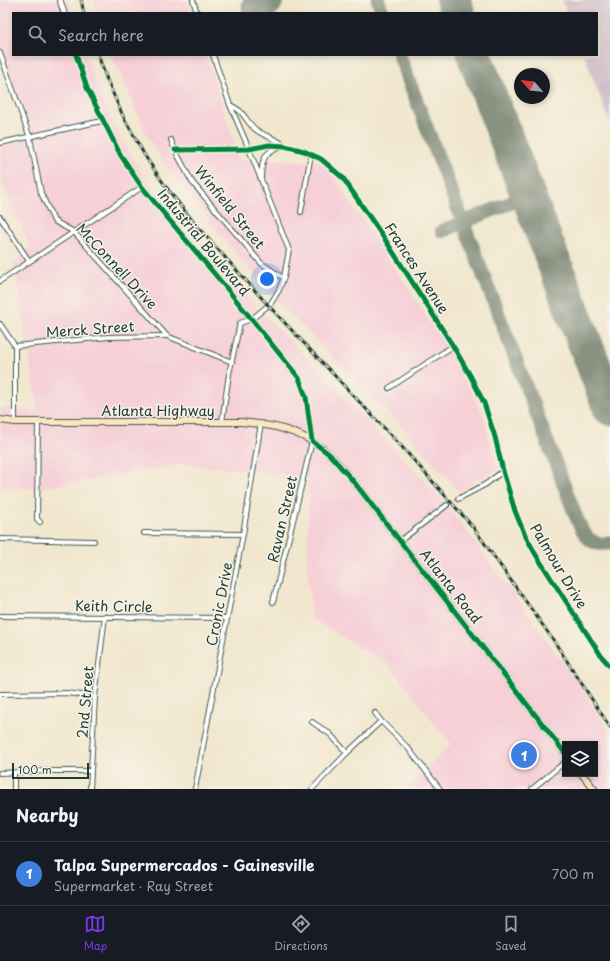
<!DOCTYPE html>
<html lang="en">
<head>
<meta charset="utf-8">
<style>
  body { margin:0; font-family:"Playpen Sans",sans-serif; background:#242831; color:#f1f3f6 }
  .controls { position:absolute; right:12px; bottom:12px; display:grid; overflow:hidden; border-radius:0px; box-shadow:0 2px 6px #0003 }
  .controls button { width:36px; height:36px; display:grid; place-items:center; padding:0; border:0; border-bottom:1px solid #363941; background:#171b24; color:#f1f3f6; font:20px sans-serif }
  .compass { position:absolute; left:514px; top:68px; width:36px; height:36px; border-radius:50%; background:#171b24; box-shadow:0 2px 6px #0003; rotate:298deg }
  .scale { position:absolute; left:12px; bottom:10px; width:77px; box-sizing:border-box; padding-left:4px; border:2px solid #1f3d34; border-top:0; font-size:11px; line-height:14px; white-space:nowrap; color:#1f3d34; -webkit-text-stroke:3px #f7f3e8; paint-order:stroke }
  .you { position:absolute; left:267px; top:279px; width:14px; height:14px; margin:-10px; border:3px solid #fff; border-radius:50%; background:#1a73e8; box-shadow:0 0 0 6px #1a73e833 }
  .badge { display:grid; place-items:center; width:26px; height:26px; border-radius:50%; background:#7c3aed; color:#fff; font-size:13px; font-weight:700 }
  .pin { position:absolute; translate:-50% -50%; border:2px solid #fff; box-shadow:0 1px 4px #0006 }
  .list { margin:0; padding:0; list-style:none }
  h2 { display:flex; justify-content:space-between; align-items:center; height:52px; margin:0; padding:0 16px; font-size:17px }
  h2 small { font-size:13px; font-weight:400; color:#9ea1a6 }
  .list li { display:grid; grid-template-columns:26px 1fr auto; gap:12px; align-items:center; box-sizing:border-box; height:64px; padding:0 16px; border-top:1px solid #363941 }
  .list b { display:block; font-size:15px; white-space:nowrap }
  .list p { margin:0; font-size:13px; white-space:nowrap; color:#9ea1a6 }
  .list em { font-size:13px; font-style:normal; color:#9ea1a6 }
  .icon { flex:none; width:22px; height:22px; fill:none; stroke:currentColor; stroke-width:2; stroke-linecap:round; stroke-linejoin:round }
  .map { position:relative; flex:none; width:610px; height:789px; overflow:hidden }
  .search { position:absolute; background:#171b24; box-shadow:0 2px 6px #0003; left:12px; right:12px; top:12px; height:44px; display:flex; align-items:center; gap:10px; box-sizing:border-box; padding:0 14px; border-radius:0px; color:#9ea1a6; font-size:15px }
  .sheet { height:116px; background:#171b24 }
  nav { display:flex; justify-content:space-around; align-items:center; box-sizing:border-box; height:56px; border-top:1px solid #363941; background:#171b24; font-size:11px; color:#9ea1a6 }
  nav a { display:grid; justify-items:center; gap:2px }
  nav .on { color:#7c3aed }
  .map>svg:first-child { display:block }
</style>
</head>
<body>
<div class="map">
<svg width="610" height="789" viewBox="0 0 610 789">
  <rect width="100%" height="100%" fill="#f7f3e8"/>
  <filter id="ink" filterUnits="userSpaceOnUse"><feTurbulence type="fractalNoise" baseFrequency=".025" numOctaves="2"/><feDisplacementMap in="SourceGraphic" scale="8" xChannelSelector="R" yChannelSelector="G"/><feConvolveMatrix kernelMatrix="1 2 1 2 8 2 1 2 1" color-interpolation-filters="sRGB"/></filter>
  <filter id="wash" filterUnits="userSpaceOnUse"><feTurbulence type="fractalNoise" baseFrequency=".012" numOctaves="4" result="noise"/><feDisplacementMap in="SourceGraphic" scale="16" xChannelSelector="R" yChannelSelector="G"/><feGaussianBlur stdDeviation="0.9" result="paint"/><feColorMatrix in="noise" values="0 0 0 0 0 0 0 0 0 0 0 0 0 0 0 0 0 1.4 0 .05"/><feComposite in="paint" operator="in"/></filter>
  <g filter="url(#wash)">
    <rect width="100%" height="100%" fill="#f1e7ce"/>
    <g fill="#f6cfd7" fill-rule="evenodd">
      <path d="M0 0H68L72 13H13V55H85L112 123 140 171 166 209 192 240 444 501 588 696 610 734V789H405L451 744 389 665 312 619 307 568 309 477 184 464 37 489 0 487V407L38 412 14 264 30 247 0 179V148L31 137 0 45ZM565 744H595V774H565Z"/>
      <polygon points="94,0 188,0 192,13 98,13"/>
      <polygon points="112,55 206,55 240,161 274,159 324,163 458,363 482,413 498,468 459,492 398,423 284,308 229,245 167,168 147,136"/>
    </g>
    <polygon fill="#d1bdc9" points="562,0 610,0 610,123 584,55 597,55 597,13 567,13"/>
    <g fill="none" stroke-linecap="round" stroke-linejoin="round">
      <g stroke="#889281" stroke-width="14">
        <polyline points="251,0 259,7"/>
        <polyline points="378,0 383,13"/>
        <path d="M399 55 577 519C584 535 590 547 610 543"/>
        <polyline points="442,231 527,196"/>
      </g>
      <g stroke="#889281" stroke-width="35">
        <polyline points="453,0 458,13"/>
        <polyline points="259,7 266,0"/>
        <polyline points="474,55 610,408"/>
      </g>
    </g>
  </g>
  <g filter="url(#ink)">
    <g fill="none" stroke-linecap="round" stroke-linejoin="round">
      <defs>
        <g id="minor">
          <polyline points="193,0 197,13"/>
          <polyline points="0,53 30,138 41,193 54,221 74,232 167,336 232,362"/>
          <polyline points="213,55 230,105 249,149 289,250 284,277 279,290 271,303 252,319 240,323 229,374 222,422"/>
          <path d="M230 105C234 107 238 109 241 112 246 118 249 124 255 129 264 137 277 138 285 146 265 150 262 157 261 177"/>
          <polyline points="171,140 175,150 192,182 261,263 280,276 284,277"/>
          <polyline points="0,143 102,121"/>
          <polyline points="175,150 249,149 269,145 285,146 304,151 321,159 343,178 386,241 453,346 471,377 484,403 495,437 503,471 515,511 524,533 536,555 602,657 610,666"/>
          <polyline points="301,212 311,154"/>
          <polyline points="0,217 29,261"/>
          <polyline points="0,281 142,187"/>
          <polyline points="0,324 15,346 15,422"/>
          <polyline points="15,346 108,337 167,336"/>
          <polyline points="389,388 453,346"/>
          <polyline points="38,421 37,519 40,522"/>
          <polyline points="458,499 486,484 503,471"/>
          <polyline points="144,533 243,534"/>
          <polyline points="0,539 94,541"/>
          <polyline points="400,541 447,505"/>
          <polyline points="273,602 292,525 312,441"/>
          <polyline points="0,616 227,618"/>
          <polyline points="0,694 67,693 95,697"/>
          <polyline points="375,713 381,721 408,748 440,789"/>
          <polyline points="312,722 330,734 347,753"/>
          <polyline points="0,773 45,771 91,771"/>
          <polyline points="14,773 14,789"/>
          <polyline points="90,789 95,697 105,616"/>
          <polyline points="195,789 243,534 261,423"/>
          <polyline points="312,789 347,753 381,721"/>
          <polyline points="532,789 565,762"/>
        </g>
        <g id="tertiary">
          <polyline points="60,0 64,13"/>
          <polyline points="76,55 87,88 120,154 142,187 166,216 228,290 299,378 306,397 312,441"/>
        </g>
        <g id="secondary">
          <path d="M0 420 15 422H240C272 424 305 431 329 454 338 463 346 473 354 482L565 753"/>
          <polyline points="582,774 594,789"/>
        </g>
      </defs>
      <use href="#minor" stroke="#3e564b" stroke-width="6"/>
      <use href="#tertiary" stroke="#3e564b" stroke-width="7"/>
      <use href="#secondary" stroke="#3e564b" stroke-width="8"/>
      <use href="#minor" stroke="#fff" stroke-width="4"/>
      <use href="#tertiary" stroke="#fff" stroke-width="5"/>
      <use href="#secondary" stroke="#fbe6c4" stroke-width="6"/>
      <defs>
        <g id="rail">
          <polyline points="81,0 84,13"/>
          <polyline points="98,55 107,80 123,116 145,156 166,187 195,224 268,305 402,447 473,527 554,641 610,727"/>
        </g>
      </defs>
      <use href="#rail" stroke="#1f3d34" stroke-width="3"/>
      <use href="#rail" stroke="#f7f3e8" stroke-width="1.5" stroke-dasharray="4.5" stroke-linecap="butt"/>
      <defs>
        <g id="cycleway">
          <polyline points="76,55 87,88 120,154 142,187 166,216 228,290 299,378 306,397 312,441 329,454 354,482 565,753"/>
          <polyline points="175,150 249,149 269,145 285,146 304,151 321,159 343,178 386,241 453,346 471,377 484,403 495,437 503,471 515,511 524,533 536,555 602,657 610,666"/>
        </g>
      </defs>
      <use href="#cycleway" stroke="#f7f3e8" stroke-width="8"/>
      <use href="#cycleway" stroke="#00873e" stroke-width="5"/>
    </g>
  </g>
  <g text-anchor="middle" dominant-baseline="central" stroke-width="3" stroke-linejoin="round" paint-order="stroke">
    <g font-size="14" fill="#1f3d34" stroke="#f7f3e8">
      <text transform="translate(230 207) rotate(51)">Winfield Street</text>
      <text transform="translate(204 242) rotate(50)">Industrial Boulevard</text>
      <text transform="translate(117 266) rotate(47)">McConnell Drive</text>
      <text transform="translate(417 268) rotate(57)">Frances Avenue</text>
      <text transform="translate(90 329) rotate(-4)">Merck Street</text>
      <text x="158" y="410">Atlanta Highway</text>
      <text transform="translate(282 519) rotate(-77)">Ravan Street</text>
      <text transform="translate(559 566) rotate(59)">Palmour Drive</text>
      <text transform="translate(451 586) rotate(52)">Atlanta Road</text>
      <text transform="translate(219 604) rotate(-79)">Cronic Drive</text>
      <text transform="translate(114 606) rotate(1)">Keith Circle</text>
      <text transform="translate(85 702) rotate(-85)">2nd Street</text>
    </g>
  </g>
</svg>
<div class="controls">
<button><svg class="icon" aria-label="layers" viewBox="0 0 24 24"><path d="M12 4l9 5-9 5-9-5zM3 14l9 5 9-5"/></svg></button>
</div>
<svg class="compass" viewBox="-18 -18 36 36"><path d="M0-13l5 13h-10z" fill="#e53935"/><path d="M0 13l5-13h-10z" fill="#9ea1a6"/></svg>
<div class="scale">100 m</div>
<div class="you"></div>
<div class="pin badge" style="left:524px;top:755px;background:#3f7fe0">1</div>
<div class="search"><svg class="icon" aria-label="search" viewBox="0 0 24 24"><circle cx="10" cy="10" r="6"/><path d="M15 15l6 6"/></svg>Search here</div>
</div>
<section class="sheet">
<h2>Nearby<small></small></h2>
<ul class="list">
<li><span class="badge" style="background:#3f7fe0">1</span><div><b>Talpa Supermercados - Gainesville</b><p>Supermarket · Ray Street</p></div><em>700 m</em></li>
</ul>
</section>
<nav>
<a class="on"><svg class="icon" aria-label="map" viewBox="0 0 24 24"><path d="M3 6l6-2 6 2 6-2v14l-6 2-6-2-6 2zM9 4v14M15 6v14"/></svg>Map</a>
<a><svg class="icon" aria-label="directions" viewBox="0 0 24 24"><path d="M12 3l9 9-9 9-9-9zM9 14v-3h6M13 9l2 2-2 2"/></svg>Directions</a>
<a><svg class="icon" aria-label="saved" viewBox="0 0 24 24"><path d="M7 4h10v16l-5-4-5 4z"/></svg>Saved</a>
</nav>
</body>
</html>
